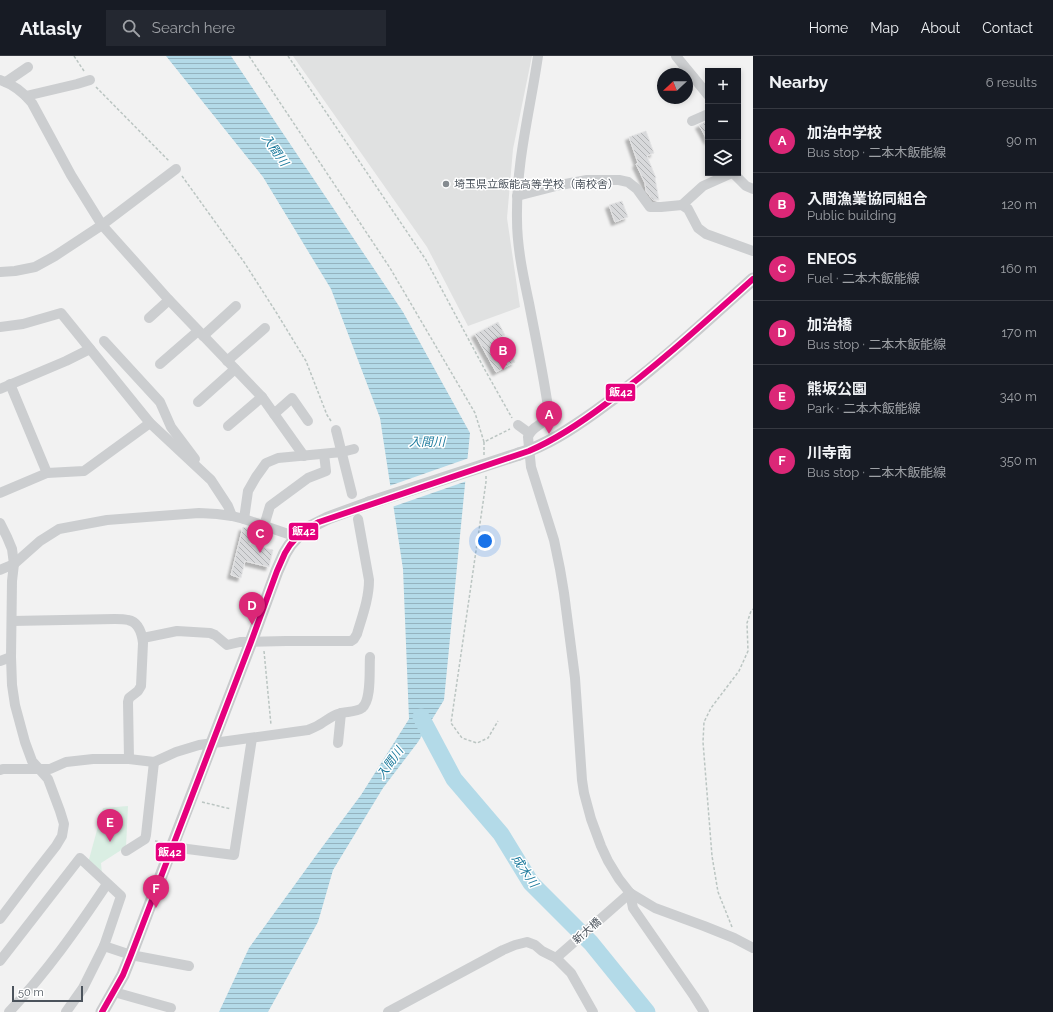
<!DOCTYPE html>
<html lang="en">
<head>
<meta charset="utf-8">
<style>
  body { margin:0; font-family:Raleway,"Noto Sans JP",sans-serif; background:#242831; color:#f1f3f6 }
  .controls { position:absolute; right:12px; top:12px; display:grid; overflow:hidden; border-radius:0px; box-shadow:0 2px 6px #0003 }
  .controls button { width:36px; height:36px; display:grid; place-items:center; padding:0; border:0; border-bottom:1px solid #363941; background:#171b24; color:#f1f3f6; font:20px sans-serif }
  .compass { position:absolute; left:657px; top:12px; width:36px; height:36px; border-radius:50%; background:#171b24; box-shadow:0 2px 6px #0003; rotate:248deg }
  .scale { position:absolute; left:12px; bottom:10px; width:71px; box-sizing:border-box; padding-left:4px; border:2px solid #4b535c; border-top:0; font-size:11px; line-height:14px; white-space:nowrap; color:#4b535c; -webkit-text-stroke:3px #fff; paint-order:stroke }
  .you { position:absolute; left:485px; top:485px; width:14px; height:14px; margin:-10px; border:3px solid #fff; border-radius:50%; background:#1a73e8; box-shadow:0 0 0 6px #1a73e833 }
  .badge { display:grid; place-items:center; width:26px; height:26px; border-radius:50%; background:#db2777; color:#fff; font-size:13px; font-weight:700 }
  .pin { position:absolute; translate:-50% -33px; filter:drop-shadow(0 1px 2px #0008) }
  .pin::after { content:''; position:absolute; top:21px; width:14px; height:12px; background:inherit; clip-path:polygon(0 0,100% 0,50% 100%) }
  .list { margin:0; padding:0; list-style:none }
  h2 { display:flex; justify-content:space-between; align-items:center; height:52px; margin:0; padding:0 16px; font-size:17px }
  h2 small { font-size:13px; font-weight:400; color:#9ea1a6 }
  .list li { display:grid; grid-template-columns:26px 1fr auto; gap:12px; align-items:center; box-sizing:border-box; height:64px; padding:0 16px; border-top:1px solid #363941 }
  .list b { display:block; font-size:15px; white-space:nowrap }
  .list p { margin:0; font-size:13px; white-space:nowrap; color:#9ea1a6 }
  .list em { font-size:13px; font-style:normal; color:#9ea1a6 }
  .icon { flex:none; width:22px; height:22px; fill:none; stroke:currentColor; stroke-width:2; stroke-linecap:round; stroke-linejoin:round }
  .map { position:relative; flex:none; width:753px; height:956px; overflow:hidden }
  header { display:flex; align-items:center; gap:24px; box-sizing:border-box; height:56px; padding:0 20px; background:#171b24; border-bottom:1px solid #363941 }
  header strong { font-size:19px }
  nav { display:flex; gap:22px; margin-inline-start:auto; font-size:14px }
  .search { width:280px; height:36px; background:#242831; display:flex; align-items:center; gap:10px; box-sizing:border-box; padding:0 14px; border-radius:0px; color:#9ea1a6; font-size:15px }
  main { display:flex }
  aside { flex:1; background:#171b24 }
  .map>svg:first-child { display:block }
</style>
</head>
<body>
<header>
<strong>Atlasly</strong>
<div class="search"><svg class="icon" aria-label="search" viewBox="0 0 24 24"><circle cx="10" cy="10" r="6"/><path d="M15 15l6 6"/></svg>Search here</div>
<nav><a>Home</a><a>Map</a><a>About</a><a>Contact</a></nav>
</header>
<main>
<div class="map">
<svg width="753" height="956" viewBox="0 0 753 956">
  <defs>
    <pattern id="water-rules" width="6" height="5" patternUnits="userSpaceOnUse"><rect width="6" height="5" fill="#b3dae8"/><path d="M0 2.5h6" fill="none" stroke="#94b3bf"/></pattern>
    <pattern id="building-back-hatch" width="6" height="6" patternUnits="userSpaceOnUse"><rect width="6" height="6" fill="#d8d9db"/><path d="M-1 5l2 2M0 0l6 6M5-1l2 2" fill="none" stroke="#b1b3b5"/></pattern>
    <filter id="shadow"><feDropShadow dx="-3.5" dy="3.5" stdDeviation="1" flood-color="#0004"/></filter>
  </defs>
  <rect width="100%" height="100%" fill="#f2f2f2"/>
  <polygon fill="#e0e1e1" points="293,0 532,0 513,93 507,162 520,251 468,270 427,191"/>
  <polygon fill="#daeee3" points="128,750 126,791 101,807 102,818 88,807 103,752"/>
  <polygon fill="url(#water-rules)" points="166,0 231,0 403,256 470,377 444,644 418,686 383,732 333,814 318,866 268,956 219,956 249,892 320,794 361,739 409,663 403,513 380,362 331,233 263,121"/>
  <polygon fill="#f2f2f2" points="469,402 467,425 392,451 389,430"/>
  <g fill="none" stroke-linecap="round" stroke-linejoin="round">
    <polyline stroke="#b3dae8" stroke-width="17" points="421,661 454,723 501,778 531,827 591,887 647,956"/>
  </g>
  <g fill="url(#building-back-hatch)" stroke="#e4e4e5" filter="url(#shadow)">
    <polygon points="708,65 708,85 699,69"/>
    <polygon points="646,75 654,97 647,100 656,122 655,122 659,144 653,144 646,135 645,127 636,108 638,107 629,81"/>
    <polygon points="622,145 628,161 615,166 609,149"/>
    <polygon points="498,266 505,279 501,281 515,306 496,316 475,278"/>
    <polygon points="243,471 253,474 249,488 273,494 269,511 245,505 241,522 231,519"/>
  </g>
  <g fill="none" stroke-linecap="round" stroke-linejoin="round">
    <g stroke="#bbc5c2" stroke-width="1.5" stroke-dasharray="3 2" stroke-linecap="butt">
      <polyline points="74,0 84,15"/>
      <polyline points="249,0 390,212 475,357 484,386"/>
      <polyline points="288,0 426,204 485,314 512,362"/>
      <polyline points="96,31 169,105"/>
      <polyline points="182,120 244,206 276,256 306,305 327,359 331,365"/>
      <polyline points="484,399 484,386 510,373"/>
      <polyline points="486,420 486,426 451,667 462,682 477,687 488,682 498,665"/>
      <polyline points="264,595 271,669"/>
      <polyline points="202,746 231,753"/>
      <polyline points="155,785 163,786"/>
      <polyline points="732,871 718,836 712,800 703,686 704,666 711,652 739,615 748,595 747,567 751,555 753,553"/>
    </g>
    <g stroke="#ccced0" stroke-width="10">
      <path d="M538 0C530 55 516 106 517 163 517 191 523 219 529 247 536 284 544 321 549 358 546 369 532 369 528 381L531 411 554 484 560 513 564 537 575 622 582 724 584 737 591 763 601 790 608 805 619 823 630 837 655 852 704 870 734 882 753 892"/>
      <polyline points="676,0 708,39"/>
      <path d="M0 24C12 28 24 37 32 47L71 119 102 169 169 244 262 341 304 400"/>
      <polyline points="6,26 28,11"/>
      <polyline points="26,40 77,28 90,24"/>
      <polyline points="692,65 708,58"/>
      <polyline points="733,117 746,130 753,133"/>
      <polyline points="517,140 560,129 587,124 619,124 628,126 637,133 650,151 661,151 682,149 688,153 698,172 706,178 753,195"/>
      <polyline points="682,149 703,130 732,117"/>
      <polyline points="0,216 15,215 35,211 55,200 102,169 176,113"/>
      <polyline points="149,262 169,244"/>
      <polyline points="0,271 23,268 61,257 150,367 211,424 228,450 232,460"/>
      <polyline points="203,280 236,250"/>
      <polyline points="104,285 160,346 171,371 195,403"/>
      <polyline points="227,305 265,272"/>
      <polyline points="160,308 198,275"/>
      <polyline points="10,328 47,417"/>
      <polyline points="0,333 66,305 90,293"/>
      <polyline points="198,346 235,313"/>
      <polyline points="274,358 292,342 308,365"/>
      <polyline points="518,369 529,377"/>
      <polyline points="228,370 262,341"/>
      <polyline points="336,374 352,438"/>
      <polyline points="0,437 47,417 84,415 150,367"/>
      <polyline points="244,463 248,435 256,421 266,407 278,402 342,396 354,393"/>
      <polyline points="0,467 7,481 12,493 14,508 12,525 11,601 12,629 15,649 25,686 32,705 48,723 60,755 64,768 62,780 56,790 31,822 0,863"/>
      <polyline points="264,470 270,450 308,422 326,415 324,398"/>
      <polyline points="0,514 14,508 40,485 59,473 107,464 199,457 217,458 232,460 244,463 297,481"/>
      <path d="M12 565 115 563C119 563 124 563 128 564 139 566 142 578 143 587L141 630 138 635 129 642 128 646 129 703"/>
      <path d="M143 582 177 575 210 577 215 579 227 589 240 586 286 585H351L354 583 357 578C362 561 369 543 369 524L358 463"/>
      <polyline points="0,605 11,601"/>
      <polyline points="338,687 341,657"/>
      <path d="M0 714 3 713H50L66 706 93 703H129L154 706 176 696 199 689 308 674C313 672 318 670 322 667 327 664 332 660 338 658 345 655 355 657 362 652 372 644 369 614 370 601"/>
      <polyline points="172,791 234,799 252,682"/>
      <polyline points="126,795 145,783 146,779 154,706"/>
      <polyline points="630,837 633,852 694,940 704,956"/>
      <polyline points="556,902 571,917 593,956"/>
      <polyline points="0,905 80,802 121,840 104,890 131,899 189,910"/>
      <polyline points="114,936 171,952"/>
      <path d="M9 956C46 917 77 873 107 828"/>
      <polyline points="66,956 83,932 104,890"/>
      <polyline points="388,956 503,894 515,889 527,886 535,889 542,895 556,902 630,837"/>
    </g>
    <g stroke="#c9cbcd" stroke-width="13">
      <path d="M519 398C547 389 571 373 595 356 651 316 702 269 753 223"/>
      <polyline points="102,956 123,919 131,899 172,791 251,586 277,515 285,497 290,489 297,481 308,472 328,462 369,447"/>
    </g>
    <polyline stroke="#c9cbcd" stroke-width="13" points="369,447 519,398"/>
    <defs>
      <path id="bus-1" d="M102 956 123 919 131 899 251 586 277 515 285 497 290 489 297 481 308 472 319 466 529 395C557 383 582 366 607 347 658 309 705 266 753 223"/>
    </defs>
    <use href="#bus-1" stroke="#fff" stroke-width="9"/>
    <use href="#bus-1" stroke="#e5007d" stroke-width="6"/>
  </g>
  <circle fill="#858b90" stroke="#fff" stroke-width="1.5" cx="446" cy="128" r="4"/>
  <g text-anchor="middle" dominant-baseline="central" stroke-width="3" stroke-linejoin="round" paint-order="stroke">
    <g font-size="11" fill="#4b535c" stroke="#fff" text-anchor="start">
      <text x="454" y="128">埼玉県立飯能高等学校（南校舎）</text>
    </g>
    <g font-size="11" fill="#4b535c" stroke="#fff">
      <text transform="translate(587 875) rotate(-41)">新大橋</text>
    </g>
    <g font-size="12" font-style="italic" fill="#1d7b9d" stroke="#fff">
      <text transform="translate(275 94) rotate(55)">入間川</text>
      <text x="427" y="386">入間川</text>
      <text transform="translate(390 707) rotate(-55)">入間川</text>
      <text transform="translate(525 815) rotate(56)">成木川</text>
    </g>
  </g>
  <g stroke="#fff" stroke-width="1.5">
    <rect x="605" y="327" width="31" height="19" rx="4" fill="#e5007d"/>
    <rect x="288" y="466" width="31" height="19" rx="4" fill="#e5007d"/>
    <rect x="155" y="786" width="31" height="20" rx="4" fill="#e5007d"/>
  </g>
  <g font-size="11" text-anchor="middle" font-weight="bold" fill="#fff">
    <text x="621" y="340">飯42</text>
    <text x="304" y="479">飯42</text>
    <text x="170" y="800">飯42</text>
  </g>
</svg>
<div class="controls">
<button>+</button>
<button>−</button>
<button><svg class="icon" aria-label="layers" viewBox="0 0 24 24"><path d="M12 4l9 5-9 5-9-5zM3 14l9 5 9-5"/></svg></button>
</div>
<svg class="compass" viewBox="-18 -18 36 36"><path d="M0-13l5 13h-10z" fill="#e53935"/><path d="M0 13l5-13h-10z" fill="#9ea1a6"/></svg>
<div class="scale">50 m</div>
<div class="you"></div>
<div class="pin badge" style="left:549px;top:378px">A</div>
<div class="pin badge" style="left:503px;top:314px">B</div>
<div class="pin badge" style="left:260px;top:497px">C</div>
<div class="pin badge" style="left:252px;top:569px">D</div>
<div class="pin badge" style="left:110px;top:786px">E</div>
<div class="pin badge" style="left:156px;top:852px">F</div>
</div>
<aside>
<h2>Nearby<small>6 results</small></h2>
<ul class="list">
<li><span class="badge">A</span><div><b>加治中学校</b><p>Bus stop · 二本木飯能線</p></div><em>90 m</em></li>
<li><span class="badge">B</span><div><b>入間漁業協同組合</b><p>Public building</p></div><em>120 m</em></li>
<li><span class="badge">C</span><div><b>ENEOS</b><p>Fuel · 二本木飯能線</p></div><em>160 m</em></li>
<li><span class="badge">D</span><div><b>加治橋</b><p>Bus stop · 二本木飯能線</p></div><em>170 m</em></li>
<li><span class="badge">E</span><div><b>熊坂公園</b><p>Park · 二本木飯能線</p></div><em>340 m</em></li>
<li><span class="badge">F</span><div><b>川寺南</b><p>Bus stop · 二本木飯能線</p></div><em>350 m</em></li>
</ul>
</aside>
</main>
</body>
</html>
